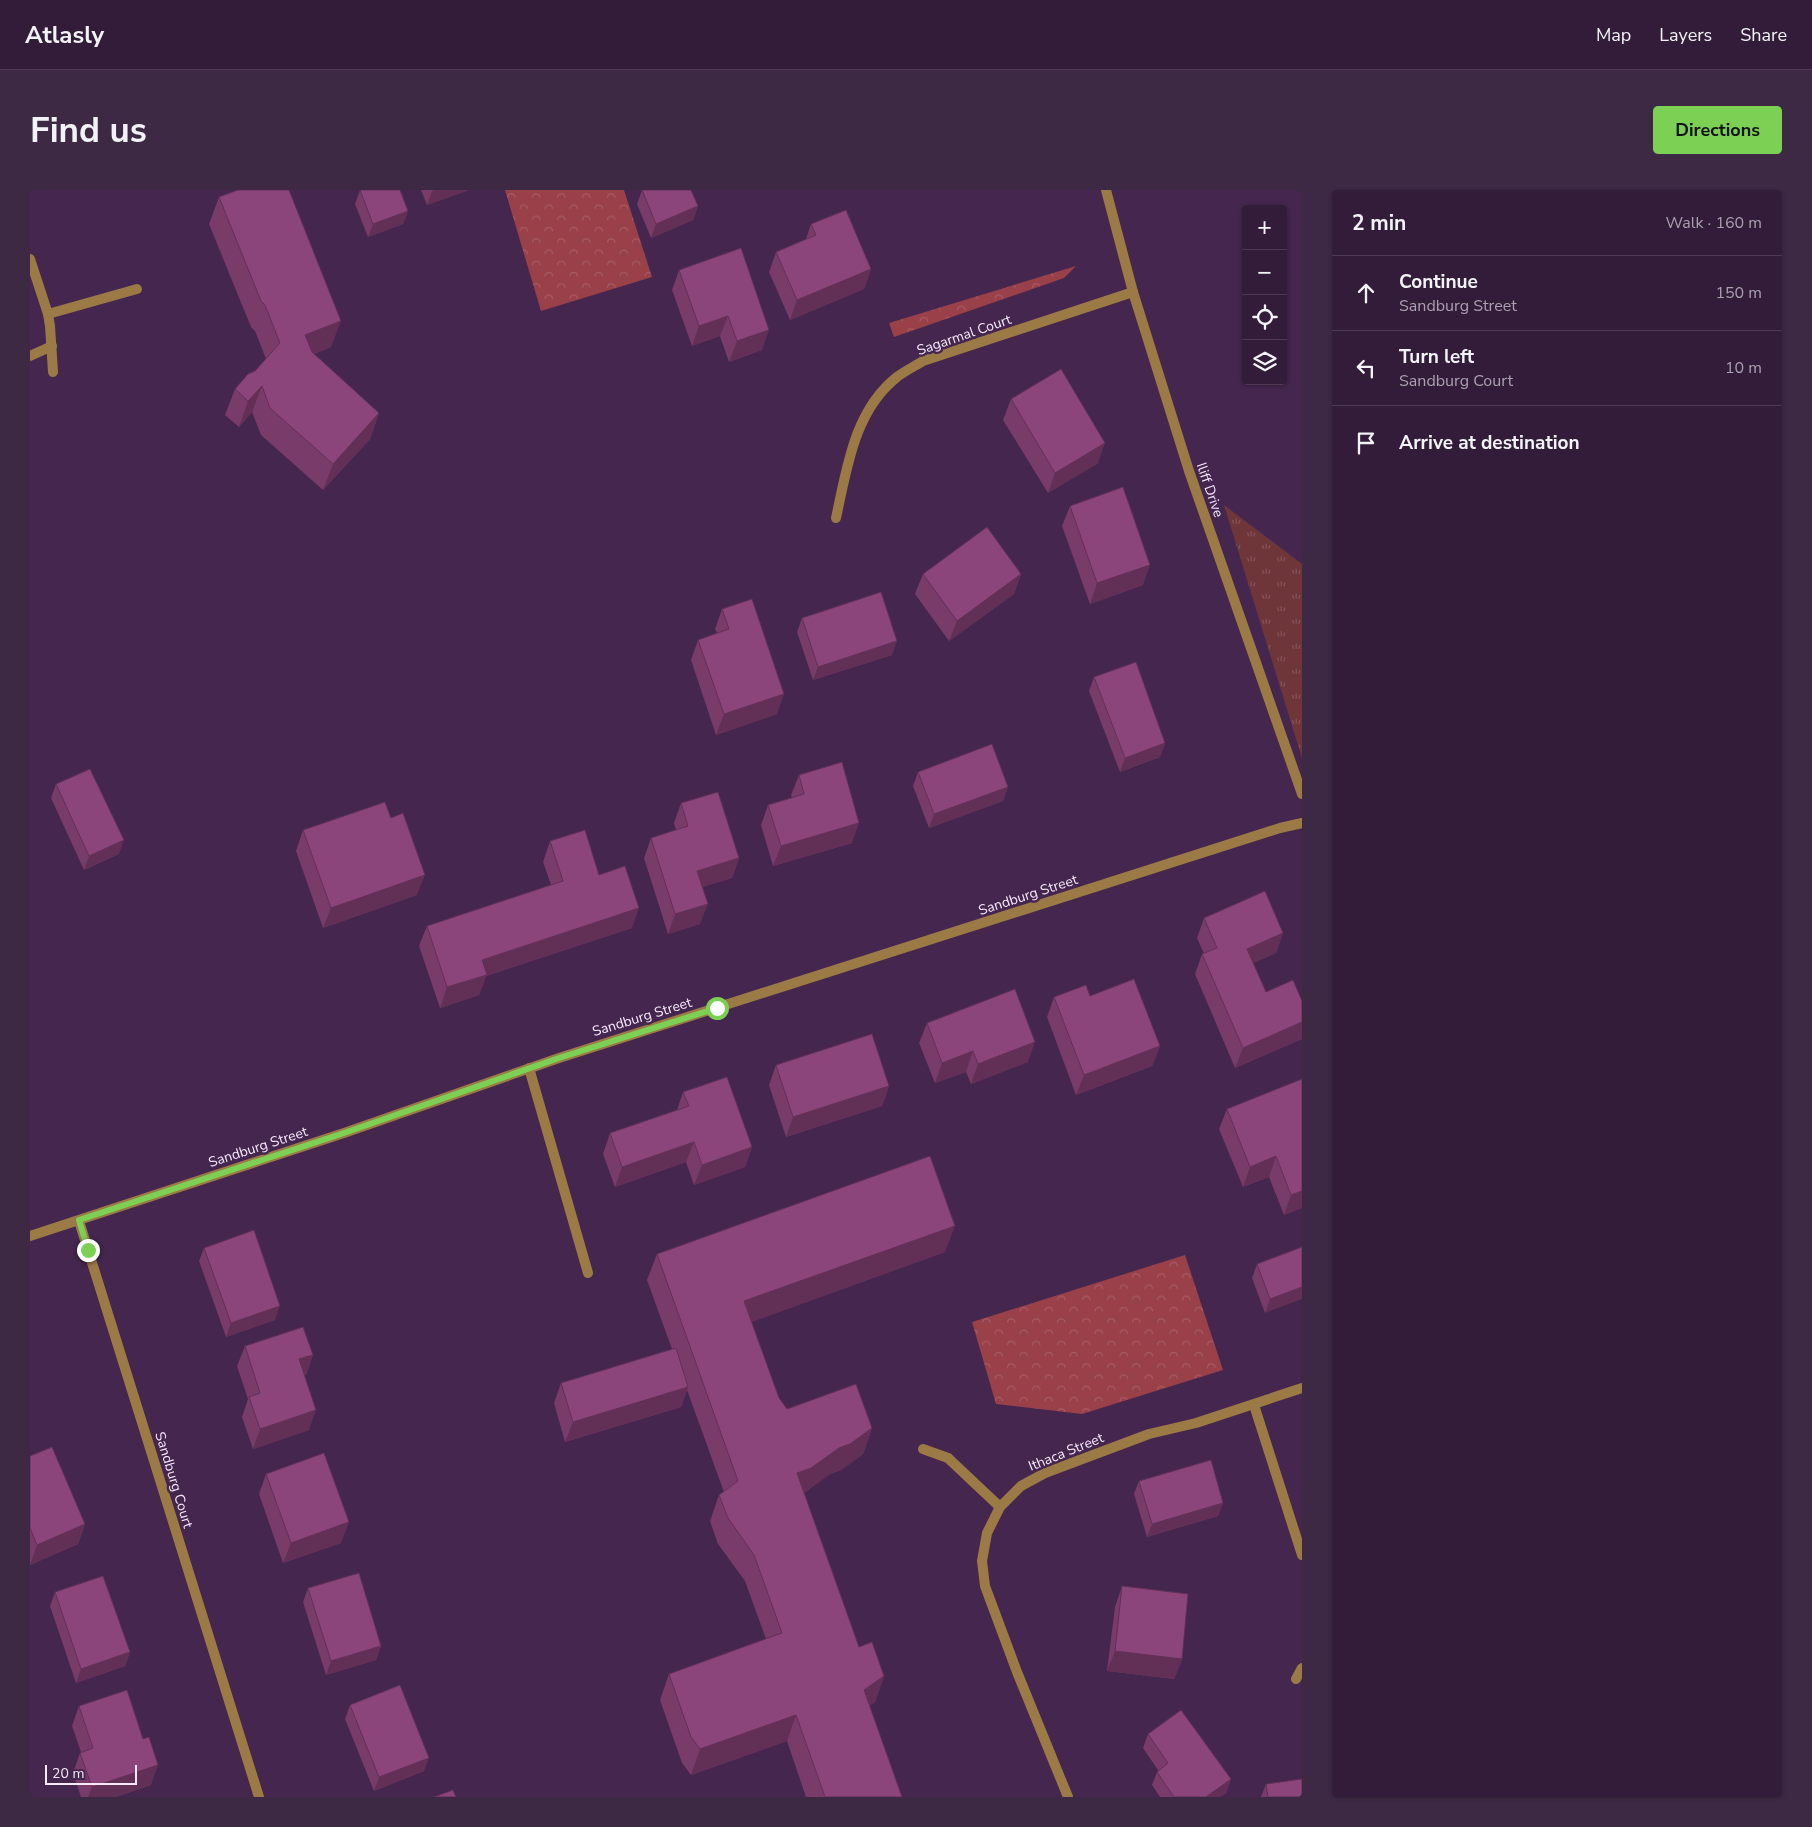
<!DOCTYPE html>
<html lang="en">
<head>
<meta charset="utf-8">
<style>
  body { margin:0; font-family:"Nunito Sans",sans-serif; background:#3e2945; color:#f1f3f6 }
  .controls { position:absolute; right:15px; top:15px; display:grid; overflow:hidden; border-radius:5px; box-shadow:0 1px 4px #0004 }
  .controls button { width:45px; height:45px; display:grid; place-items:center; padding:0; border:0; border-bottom:1px solid #4e3a54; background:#331c3a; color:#f1f3f6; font:25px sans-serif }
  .scale { position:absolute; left:15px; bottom:12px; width:92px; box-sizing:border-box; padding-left:5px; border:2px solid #f7e8fc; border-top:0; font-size:14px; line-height:18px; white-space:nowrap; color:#f7e8fc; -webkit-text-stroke:4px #44264e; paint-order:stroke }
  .stop { position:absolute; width:15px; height:15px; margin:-11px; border:4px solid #7cd154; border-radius:50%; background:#fff }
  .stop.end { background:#7cd154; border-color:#fff; box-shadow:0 1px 5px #0008 }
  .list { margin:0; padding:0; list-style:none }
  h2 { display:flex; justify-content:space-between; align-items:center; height:65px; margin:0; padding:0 20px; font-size:21px }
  h2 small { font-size:16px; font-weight:400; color:#a9a1af }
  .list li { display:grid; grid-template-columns:32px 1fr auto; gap:15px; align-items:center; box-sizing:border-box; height:75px; padding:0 20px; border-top:1px solid #4e3a54 }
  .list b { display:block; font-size:19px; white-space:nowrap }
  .list p { margin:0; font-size:16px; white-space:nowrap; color:#a9a1af }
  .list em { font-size:16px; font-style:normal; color:#a9a1af }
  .icon { flex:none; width:28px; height:28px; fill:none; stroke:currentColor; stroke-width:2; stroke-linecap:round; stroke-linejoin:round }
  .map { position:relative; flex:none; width:1272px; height:1607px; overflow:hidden; border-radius:5px }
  header { display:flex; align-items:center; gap:30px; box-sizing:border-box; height:70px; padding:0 25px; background:#331c3a; border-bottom:1px solid #4e3a54 }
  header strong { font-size:24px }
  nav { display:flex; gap:28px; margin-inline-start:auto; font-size:18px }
  .intro { display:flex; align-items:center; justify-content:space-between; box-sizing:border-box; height:120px; padding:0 30px }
  h1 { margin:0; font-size:35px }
  .button { padding:12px 22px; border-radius:5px; background:#7cd154; color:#111; font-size:18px; font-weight:700 }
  main { display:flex; gap:30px; padding:0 30px }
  aside { flex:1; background:#331c3a; border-radius:5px; box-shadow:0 1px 4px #0004 }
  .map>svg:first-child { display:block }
</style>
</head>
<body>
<header>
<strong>Atlasly</strong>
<nav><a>Map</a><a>Layers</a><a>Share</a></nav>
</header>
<div class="intro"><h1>Find us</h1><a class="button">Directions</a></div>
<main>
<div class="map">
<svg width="1272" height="1607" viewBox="0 0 1272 1607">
  <defs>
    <pattern id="forest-crowns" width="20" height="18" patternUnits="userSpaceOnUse" patternTransform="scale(1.25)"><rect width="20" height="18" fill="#994049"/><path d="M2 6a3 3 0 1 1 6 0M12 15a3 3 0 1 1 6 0" fill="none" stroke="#a85c64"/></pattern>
    <pattern id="park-tufts" width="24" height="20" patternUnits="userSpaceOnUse" patternTransform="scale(1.25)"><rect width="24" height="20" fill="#6f363a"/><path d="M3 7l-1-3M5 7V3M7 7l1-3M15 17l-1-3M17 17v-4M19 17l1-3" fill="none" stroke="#845357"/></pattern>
  </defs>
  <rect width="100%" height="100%" fill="#44264e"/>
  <g fill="url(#forest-crowns)">
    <polygon points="475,0 594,0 622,87 511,121"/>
    <polygon points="1046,76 1034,88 864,147 859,133"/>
    <polygon points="1155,1065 1193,1180 1052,1224 966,1214 942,1132"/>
  </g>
  <polygon fill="url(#park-tufts)" points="1194,315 1272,374 1272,568"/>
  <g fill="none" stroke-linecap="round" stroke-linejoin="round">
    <g stroke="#9b7a46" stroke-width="10">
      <polyline points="18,124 107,99"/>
      <polyline points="0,166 22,156"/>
      <polyline points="499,878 558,1083"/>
      <polyline points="893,1259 918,1268"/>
    </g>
    <g stroke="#9b7a46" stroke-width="10">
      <polyline points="1076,0 1103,102 1159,281 1272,604"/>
      <polyline points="0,69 18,124 20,136 23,182"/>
      <path d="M806 328C817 278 824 221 867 187 875 181 885 176 893 171L1103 102"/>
      <polyline points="49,1031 229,1607"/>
      <polyline points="0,1046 314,943 529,868 1250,638 1272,633"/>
      <polyline points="1224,1215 1272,1365"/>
      <polyline points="918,1268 970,1317"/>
      <polyline points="1266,1489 1272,1478"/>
      <polyline points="1038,1607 987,1482 955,1396 952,1371 957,1343 970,1317 991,1296 1015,1283 1119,1244 1166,1233 1272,1198"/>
    </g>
  </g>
  <g fill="#783b6a">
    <polygon points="330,0 378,21 373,34 338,47 325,14"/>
    <polygon points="391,0 439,0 397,15"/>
    <polygon points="612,0 668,16 663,30 621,48 607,14"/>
    <polygon points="189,7 301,157 284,164 349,223 340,249 293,300 231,245 222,222 209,237 195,225 205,199 225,181 236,169 225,141 221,137 179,34"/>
    <polygon points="781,34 841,79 834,99 760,130 739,82 746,62 776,49"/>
    <polygon points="649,80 732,160 699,172 690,146 662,156 642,100"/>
    <polygon points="981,209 1068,273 1018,303 973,230"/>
    <polygon points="1040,316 1113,395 1060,414 1032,336"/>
    <polygon points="893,384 991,384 984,404 919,451 885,404"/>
    <polygon points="692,419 747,524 686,545 661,470 668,450 687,443 685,439"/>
    <polygon points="772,428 862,465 783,490 767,442"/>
    <polygon points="1064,487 1135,553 1130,567 1090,582 1059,501"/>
    <polygon points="888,582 978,597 973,611 899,638 883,596"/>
    <polygon points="769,585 822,653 743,676 731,635 738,615 762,608 761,605"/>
    <polygon points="26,594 89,664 54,680 21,608"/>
    <polygon points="651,613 709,668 702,688 672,697 670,734 638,744 614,668 621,648 646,640 644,633"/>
    <polygon points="361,628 387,705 293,738 266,661 273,640"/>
    <polygon points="520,651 569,685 602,738 456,786 449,805 410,818 389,756 397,736 521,695 513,672"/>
    <polygon points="1174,728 1253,743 1246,763 1223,773 1236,802 1272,811 1272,849 1205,878 1165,784 1172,764 1174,764 1167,748"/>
    <polygon points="1060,806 1130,856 1122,876 1046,905 1017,827 1024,807"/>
    <polygon points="897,833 998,872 941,894 936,882 905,893 889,853"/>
    <polygon points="746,875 859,896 852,916 756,947 739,895"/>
    <polygon points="1272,889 1272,1018 1254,1025 1239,987 1213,997 1189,939 1197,919"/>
    <polygon points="653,902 722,957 715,977 664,995 656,972 585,997 573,964 580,943 647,920"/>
    <polygon points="1272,1057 1235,1123 1222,1088 1227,1074"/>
    <polygon points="174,1058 245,1130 196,1147 169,1071"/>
    <polygon points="915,1062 721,1132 749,1208 757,1219 842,1238 833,1264 811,1280 800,1284 774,1303 829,1457 854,1486 845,1512 839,1516 872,1607 776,1607 757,1551 661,1585 652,1573 630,1510 639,1484 736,1449 715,1391 688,1354 680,1331 689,1305 694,1302 657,1200 651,1217 535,1252 524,1213 531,1193 642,1159 617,1090 627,1064"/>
    <polygon points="215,1156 283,1165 276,1185 274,1185 279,1240 223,1259 212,1227 218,1209 207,1176"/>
    <polygon points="0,1266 55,1334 48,1354 0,1375"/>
    <polygon points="236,1284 311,1353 253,1373 229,1304"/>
    <polygon points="1109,1291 1193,1313 1188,1326 1117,1347 1104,1304"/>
    <polygon points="1092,1396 1152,1469 1144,1489 1077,1481 1085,1417"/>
    <polygon points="278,1398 351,1456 346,1470 296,1485 273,1412"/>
    <polygon points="25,1402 100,1462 95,1476 46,1493 20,1416"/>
    <polygon points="320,1515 394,1581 344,1601 315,1529"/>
    <polygon points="49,1516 121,1595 86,1607 51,1607 43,1583 50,1563 51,1562 42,1536"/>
    <polygon points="1118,1544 1201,1589 1196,1603 1190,1607 1130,1607 1122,1595 1127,1582 1128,1580 1113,1558"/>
    <polygon points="1236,1594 1272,1607 1231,1607"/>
  </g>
  <g fill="#623056">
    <polygon points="405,0 439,0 397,15 402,1"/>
    <polygon points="668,16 663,30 621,48 626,34"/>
    <polygon points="378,21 373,34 338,47 343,34"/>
    <polygon points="841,79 834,99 760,130 767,110"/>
    <polygon points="698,126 690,146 662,156 669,136"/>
    <polygon points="311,131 301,157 265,171 275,145"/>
    <polygon points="739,140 732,160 699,172 707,151"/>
    <polygon points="232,196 222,222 209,237 218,211"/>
    <polygon points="349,223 340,249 293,300 303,274"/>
    <polygon points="1075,253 1068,273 1018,303 1025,283"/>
    <polygon points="1120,375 1113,395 1060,414 1067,393"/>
    <polygon points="991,384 984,404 919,451 927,431"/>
    <polygon points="867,451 862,465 783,490 788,477"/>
    <polygon points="754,504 747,524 686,545 694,524"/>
    <polygon points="1135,553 1130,567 1090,582 1095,568"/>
    <polygon points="978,597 973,611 899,638 904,624"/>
    <polygon points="829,633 822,653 743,676 751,656"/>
    <polygon points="94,650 89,664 54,680 59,666"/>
    <polygon points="709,668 702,688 660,701 667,681"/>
    <polygon points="395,685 387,705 293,738 301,718"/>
    <polygon points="678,714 670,734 638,744 645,724"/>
    <polygon points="609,718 602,738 456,786 449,805 410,818 417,797 452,770"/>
    <polygon points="1253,743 1246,763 1210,779 1217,759"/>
    <polygon points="1272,832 1272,849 1205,878 1213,858"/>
    <polygon points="1005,852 998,872 941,894 948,874"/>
    <polygon points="1130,856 1122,876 1046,905 1054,885"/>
    <polygon points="943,861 936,882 905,893 912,873"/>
    <polygon points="859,896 852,916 756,947 763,927"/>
    <polygon points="664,952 656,972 585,997 592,977"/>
    <polygon points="722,957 715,977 664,995 672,975"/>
    <polygon points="1246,966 1239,987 1213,997 1220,977"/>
    <polygon points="1272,1001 1272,1018 1254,1025 1261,1005"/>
    <polygon points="925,1036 915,1062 705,1138 714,1111"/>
    <polygon points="1272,1097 1272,1109 1235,1123 1240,1109"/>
    <polygon points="250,1116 245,1130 196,1147 201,1133"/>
    <polygon points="283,1165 276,1185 262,1189 269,1169"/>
    <polygon points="658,1197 651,1217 535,1252 543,1232"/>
    <polygon points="286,1220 279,1240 223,1259 230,1239"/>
    <polygon points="842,1238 833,1264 811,1280 800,1284 772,1304 767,1283"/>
    <polygon points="1193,1313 1188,1326 1117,1347 1122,1334"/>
    <polygon points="319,1332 311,1353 253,1373 261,1353"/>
    <polygon points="55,1334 48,1354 0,1375 7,1355"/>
    <polygon points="351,1456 346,1470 296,1485 301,1471"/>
    <polygon points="1085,1461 1152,1469 1144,1489 1077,1481"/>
    <polygon points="100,1462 95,1476 46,1493 51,1479"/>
    <polygon points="854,1486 845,1512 824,1527 834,1500"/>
    <polygon points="766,1525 757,1551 661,1585 670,1559"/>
    <polygon points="399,1568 394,1581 344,1601 349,1587"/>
    <polygon points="128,1575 121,1595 86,1607 58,1607 62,1597"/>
    <polygon points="1201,1589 1196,1603 1190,1607 1176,1607"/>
  </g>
  <g fill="#8c457b" stroke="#623056">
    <polygon points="208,0 259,0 311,131 275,145 282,162 349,223 303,274 240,218 232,196 218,211 205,199 218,184 225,181 250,153 235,115 231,111 189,7"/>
    <polygon points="330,0 370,0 378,21 343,34"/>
    <polygon points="612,0 661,0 668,16 626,34"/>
    <polygon points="816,20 841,79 767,110 746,62 786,45 781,34"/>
    <polygon points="711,58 739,140 707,151 698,126 669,136 649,80"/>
    <polygon points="1031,179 1075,253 1025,283 981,209"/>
    <polygon points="1093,297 1120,375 1067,393 1040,316"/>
    <polygon points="957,337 991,384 927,431 893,384"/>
    <polygon points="851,402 867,451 788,477 772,428"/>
    <polygon points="722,409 754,504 694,524 668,450 699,439 692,419"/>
    <polygon points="1106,472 1135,553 1095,568 1064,487"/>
    <polygon points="962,554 978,597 904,624 888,582"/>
    <polygon points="812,572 829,633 751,656 738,615 774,604 769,585"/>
    <polygon points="60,579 94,650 59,666 26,594"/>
    <polygon points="688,602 709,668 667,681 678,714 645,724 621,648 658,636 651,613"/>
    <polygon points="355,612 361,628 373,623 395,685 301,718 273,640"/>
    <polygon points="555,640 569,685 595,676 609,718 452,770 457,785 417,797 397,736 533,691 520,651"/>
    <polygon points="1235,701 1253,743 1217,759 1236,802 1263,790 1272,811 1272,832 1213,858 1172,764 1187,758 1174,728"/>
    <polygon points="1104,789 1130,856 1054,885 1024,807 1056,795 1060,806"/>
    <polygon points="985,799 1005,852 948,874 943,861 912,873 897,833"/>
    <polygon points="842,844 859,896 763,927 746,875"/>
    <polygon points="697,887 722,957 672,975 664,952 592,977 580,943 659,916 653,902"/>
    <polygon points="1272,889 1272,1001 1261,1005 1246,966 1220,977 1197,919"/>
    <polygon points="900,966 925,1036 714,1111 749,1208 757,1219 826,1194 842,1238 820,1254 809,1258 781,1278 767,1283 829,1457 842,1452 854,1486 834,1500 872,1607 795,1607 766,1525 670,1559 661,1547 639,1484 752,1443 724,1365 698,1328 689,1305 708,1291 627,1064"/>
    <polygon points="224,1040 250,1116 201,1133 174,1058"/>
    <polygon points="1272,1057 1272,1097 1240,1109 1227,1074"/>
    <polygon points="273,1137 283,1165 269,1169 286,1220 230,1239 219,1207 230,1203 215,1156"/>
    <polygon points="646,1158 658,1197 543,1232 531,1193"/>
    <polygon points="22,1257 55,1334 7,1355 0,1338 0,1266"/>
    <polygon points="294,1263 319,1332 261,1353 236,1284"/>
    <polygon points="1181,1270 1193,1313 1122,1334 1109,1291"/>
    <polygon points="329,1383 351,1456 301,1471 278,1398"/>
    <polygon points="73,1386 100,1462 51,1479 25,1402"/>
    <polygon points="1092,1396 1158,1404 1152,1469 1085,1461"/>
    <polygon points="370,1495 399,1568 349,1587 320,1515"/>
    <polygon points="97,1500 113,1549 119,1547 128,1575 62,1597 50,1563 63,1558 49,1516"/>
    <polygon points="1151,1520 1201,1589 1176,1607 1144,1607 1127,1582 1138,1573 1118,1544"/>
    <polygon points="1272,1589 1272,1607 1238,1607 1236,1594"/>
    <polygon points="423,1600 426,1607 404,1607"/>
  </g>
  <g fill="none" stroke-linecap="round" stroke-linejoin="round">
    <polyline stroke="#7cd154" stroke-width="6" points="58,1060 49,1030 314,943 529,868 687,818"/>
  </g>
  <g text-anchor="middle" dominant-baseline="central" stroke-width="5" stroke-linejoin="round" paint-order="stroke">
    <g font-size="14" fill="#f7e8fc" stroke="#44264e">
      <text transform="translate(934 145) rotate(-19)">Sagarmal Court</text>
      <text transform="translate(1180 300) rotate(71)">Iliff Drive</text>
      <text transform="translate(998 705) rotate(-18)">Sandburg Street</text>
      <text transform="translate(612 827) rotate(-17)">Sandburg Street</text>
      <text transform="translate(228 957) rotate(-18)">Sandburg Street</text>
      <text transform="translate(1036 1262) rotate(-22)">Ithaca Street</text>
      <text transform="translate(144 1290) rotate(73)">Sandburg Court</text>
    </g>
  </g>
</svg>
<div class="controls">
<button>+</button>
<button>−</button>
<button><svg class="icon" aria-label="locate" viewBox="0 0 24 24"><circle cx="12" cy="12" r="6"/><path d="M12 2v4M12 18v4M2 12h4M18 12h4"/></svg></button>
<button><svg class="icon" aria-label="layers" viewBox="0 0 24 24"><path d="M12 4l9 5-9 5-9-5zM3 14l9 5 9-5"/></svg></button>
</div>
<div class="scale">20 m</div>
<div class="stop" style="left:687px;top:818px"></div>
<div class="stop end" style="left:58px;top:1060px"></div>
</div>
<aside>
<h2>2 min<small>Walk · 160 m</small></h2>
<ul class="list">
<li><svg class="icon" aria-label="ahead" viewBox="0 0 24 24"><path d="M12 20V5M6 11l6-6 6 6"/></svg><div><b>Continue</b><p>Sandburg Street</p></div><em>150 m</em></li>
<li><svg class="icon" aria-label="left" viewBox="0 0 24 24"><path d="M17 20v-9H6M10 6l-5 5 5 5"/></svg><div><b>Turn left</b><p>Sandburg Court</p></div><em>10 m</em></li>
<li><svg class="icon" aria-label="arrive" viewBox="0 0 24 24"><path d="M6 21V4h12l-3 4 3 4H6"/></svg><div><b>Arrive at destination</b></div></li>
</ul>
</aside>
</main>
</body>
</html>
